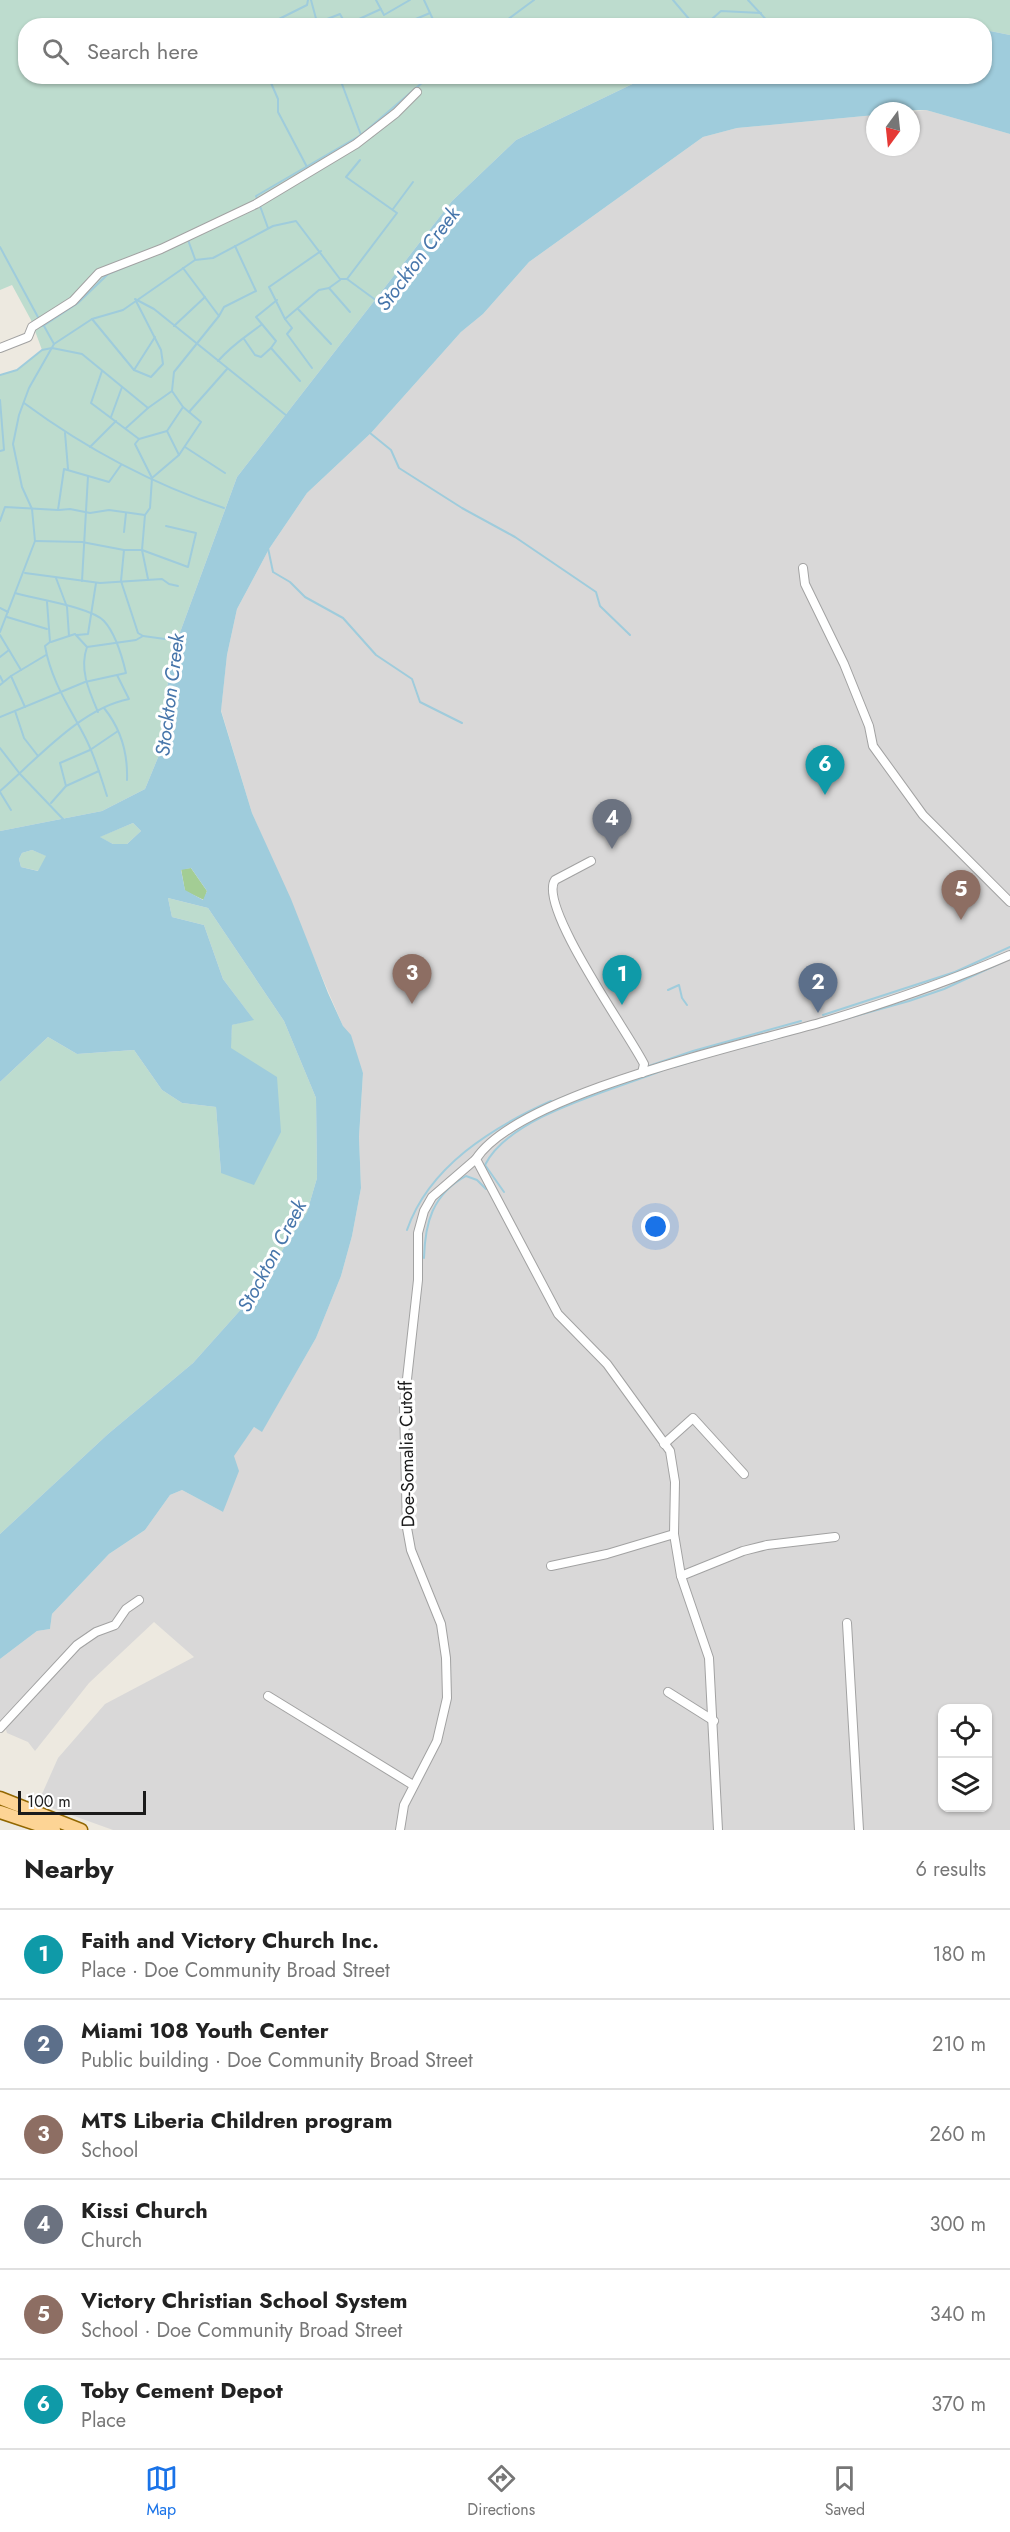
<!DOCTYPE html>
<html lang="en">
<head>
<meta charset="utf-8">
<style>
  body { margin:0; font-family:Jost,sans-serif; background:#f6f6f6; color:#222 }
  .controls { position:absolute; right:18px; bottom:18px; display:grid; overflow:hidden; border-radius:12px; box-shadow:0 2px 4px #0004 }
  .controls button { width:54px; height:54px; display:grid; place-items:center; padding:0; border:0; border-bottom:2px solid #e0e0e0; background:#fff; color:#222; font:30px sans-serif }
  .compass { position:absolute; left:866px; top:102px; width:54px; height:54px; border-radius:50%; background:#fff; box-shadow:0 2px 4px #0004; rotate:195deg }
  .scale { position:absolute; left:18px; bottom:15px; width:128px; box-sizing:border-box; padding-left:6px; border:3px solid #1b1b1b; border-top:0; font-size:16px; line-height:21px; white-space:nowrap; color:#1b1b1b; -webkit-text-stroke:4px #fff; paint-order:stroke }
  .you { position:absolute; left:656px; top:1227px; width:21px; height:21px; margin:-15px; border:4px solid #fff; border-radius:50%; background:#1a73e8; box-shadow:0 0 0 9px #1a73e833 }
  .badge { display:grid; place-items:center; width:39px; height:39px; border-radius:50%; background:#1a73e8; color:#fff; font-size:20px; font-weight:700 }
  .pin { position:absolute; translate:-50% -50px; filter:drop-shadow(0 2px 3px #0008) }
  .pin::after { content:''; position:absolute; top:32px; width:21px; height:18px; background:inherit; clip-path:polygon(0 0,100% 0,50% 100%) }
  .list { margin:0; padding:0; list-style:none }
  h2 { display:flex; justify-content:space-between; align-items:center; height:78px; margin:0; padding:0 24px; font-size:26px }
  h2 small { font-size:20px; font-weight:400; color:#767676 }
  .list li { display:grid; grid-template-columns:39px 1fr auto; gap:18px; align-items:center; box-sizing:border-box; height:90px; padding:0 24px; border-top:2px solid #e0e0e0 }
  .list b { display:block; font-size:22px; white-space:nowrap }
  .list p { margin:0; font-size:20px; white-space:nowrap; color:#767676 }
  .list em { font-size:20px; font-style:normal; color:#767676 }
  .icon { flex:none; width:33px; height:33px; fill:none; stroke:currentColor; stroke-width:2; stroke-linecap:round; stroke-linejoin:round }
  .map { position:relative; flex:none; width:1010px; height:1830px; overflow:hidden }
  .search { position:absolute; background:#fff; box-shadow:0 2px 4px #0004; left:18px; right:18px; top:18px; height:66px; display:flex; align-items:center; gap:15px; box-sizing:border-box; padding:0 21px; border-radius:24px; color:#767676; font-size:22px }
  .sheet { height:618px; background:#fff }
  nav { display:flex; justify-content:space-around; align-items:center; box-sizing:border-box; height:84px; border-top:2px solid #e0e0e0; background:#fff; font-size:16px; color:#767676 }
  nav a { display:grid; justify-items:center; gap:3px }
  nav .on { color:#1a73e8 }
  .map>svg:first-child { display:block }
</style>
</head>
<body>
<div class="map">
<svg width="1010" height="1830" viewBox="0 0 1010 1830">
  <rect width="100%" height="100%" fill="#ede9e0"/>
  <path fill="#d9d8d8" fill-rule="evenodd" d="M926 110 1010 134V1830H113L38 1803 58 1758 105 1704 194 1657 154 1622 89 1683 35 1751 28 1742 7 1733 4 1723 0 1721V1659L37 1631 50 1629 52 1614 109 1554 145 1530 170 1495 182 1490 223 1512 233 1456 254 1427 262 1431 316 1338 341 1276 352 1236 361 1188 359 1137 363 1073 252 813 221 710 227 655 237 609 269 549 307 493 371 433 461 332 483 314 529 262 703 137 737 128 875 115V147H911V112ZM942 1708H988V1808H942Z"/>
  <polygon fill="#a3cd94" points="191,868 207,891 204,900 185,891 181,869"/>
  <g fill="#bddcce">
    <polygon points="0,0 1010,0 1010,35 985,30 984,26 966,25 935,19 881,26 26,26 26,76 647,77 516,140 452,201 237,477 171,657 159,755 145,789 102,811 0,831 0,375 17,370 42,350 31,320 12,285 0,290"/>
    <polygon points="133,823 141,831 127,844 113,844 99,837"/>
    <polygon points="32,850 47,856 39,871 21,867 19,859 22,853"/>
    <polygon points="168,898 208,908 284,1021 316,1098 317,1178 307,1212 252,1297 193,1363 108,1434 0,1534 0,1082 48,1037 77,1054 134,1050 162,1090 182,1103 216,1107 221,1173 232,1025 253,1019 223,979 204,925 172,917"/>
  </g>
  <path fill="#9fccdc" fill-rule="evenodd" d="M985 30 1010 35V134L926 110 875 111V115L737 128 703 137 529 262 483 314 461 332 371 433 307 493 269 549 237 609 227 655 221 711 252 813 291 899 328 993 343 1026 351 1035 363 1073 359 1137 361 1188 352 1236 341 1276 316 1338 262 1432 254 1427 234 1456 239 1471 223 1512 182 1490 170 1495 145 1530 109 1554 52 1614 50 1629 37 1631 0 1659V1534L108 1434 193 1363 252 1297 307 1212 317 1178 316 1098 284 1021 208 908 168 898 172 917 204 925 223 979 254 1020 232 1025 231 1048 277 1077 281 1132 254 1185 221 1173 216 1107 182 1103 162 1090 134 1050 77 1054 48 1037 0 1082V831L102 811 145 789 159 755 171 657 237 477 452 201 516 140 647 77 984 76ZM133 823 141 831 127 844H113L100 837ZM32 850 46 856 38 871 21 867 19 859 22 853ZM191 868 207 891 203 900 185 890 181 870Z"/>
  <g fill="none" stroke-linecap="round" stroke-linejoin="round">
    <g stroke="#9fccdc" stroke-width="2">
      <polyline points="311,0 318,26"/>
      <polyline points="376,0 384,15 410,0"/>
      <polyline points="424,0 436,26"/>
      <polyline points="673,0 695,26"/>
      <polyline points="748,0 772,26"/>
      <polyline points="274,20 277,26"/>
      <polyline points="317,23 340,14 346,25 381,9"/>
      <polyline points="265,26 307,5 308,0"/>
      <polyline points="413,26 411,21 430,13"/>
      <polyline points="444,26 452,21 455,26"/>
      <polyline points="499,26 534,0"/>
      <polyline points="704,26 721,11 761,13"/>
      <polyline points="268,76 278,99 278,112 307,167"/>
      <polyline points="339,76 361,135"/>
      <polyline points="392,80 400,76"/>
      <polyline points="258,200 256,196 361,135 430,76"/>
      <polyline points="260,206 268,228"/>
      <polyline points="393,209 413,182"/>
      <polyline points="188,240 195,259"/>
      <polyline points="0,247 39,319"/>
      <polyline points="183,268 219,316 174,372 172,391 183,407"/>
      <polyline points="347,279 397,213 346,177 360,160"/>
      <polyline points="329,288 350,312"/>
      <polyline points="135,299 154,309 287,416"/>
      <polyline points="298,309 331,344"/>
      <polyline points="219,316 224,307 256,291 235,246"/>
      <polyline points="92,319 134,370 151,377 163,364 161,350 136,301"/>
      <polyline points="285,319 269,287 321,251"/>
      <polyline points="43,326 78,303 108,274 178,245"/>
      <polyline points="44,326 54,344"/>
      <polyline points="174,326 205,297"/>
      <polyline points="244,339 255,355 261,357 271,348 300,381"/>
      <polyline points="271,348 276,341 256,317 277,300"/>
      <path d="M218 361C233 344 244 338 261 325"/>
      <polyline points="312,368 287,334 292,328 285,319 319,290 329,288 340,280"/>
      <polyline points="134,370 155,337"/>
      <polyline points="102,371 91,403 139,439"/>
      <polyline points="0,375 17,370 42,350 52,348 82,354 148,408 172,391"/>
      <polyline points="0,400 4,450 0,451"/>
      <path d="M24 403C85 448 152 484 224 508"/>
      <polyline points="111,417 122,387"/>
      <polyline points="126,428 148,408"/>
      <polyline points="167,431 179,455"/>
      <polyline points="65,433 68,469"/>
      <polyline points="370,433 391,450 399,468 462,508 515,537 596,592 600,606 630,635"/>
      <polyline points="90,447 116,421"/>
      <polyline points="185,447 225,473"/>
      <polyline points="152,478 135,444 139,439 167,431 183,407 189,412 227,369"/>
      <polyline points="59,510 70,509 90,513 109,510 145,515"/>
      <polyline points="0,521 5,507 58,510 64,469 109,482 121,465"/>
      <polyline points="124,532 126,513"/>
      <polyline points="35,541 82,542 124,550 142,550 188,567 196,533 166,526"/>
      <polyline points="268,548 273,572 290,582 305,597 343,618 376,655 412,679 420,702 462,723"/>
      <polyline points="124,550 121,581 138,633 143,636 165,639"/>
      <polyline points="25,573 100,583 162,579 169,584 178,586"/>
      <polyline points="56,578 67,607 69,636"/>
      <polyline points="148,579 142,550 145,515 150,508 152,478 179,455 201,422 189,412"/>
      <polyline points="82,581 88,476"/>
      <path d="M47 602 50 642 45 646C51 681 70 708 86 739 95 757 101 777 107 796"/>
      <polyline points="0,608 8,612"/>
      <polyline points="7,617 47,629"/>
      <polyline points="0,632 35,541 32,509 22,487 13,444 19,415 29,388 54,344 92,319 123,310 195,260 213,258 273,226 296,221 340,279 347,279 377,301"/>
      <polyline points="0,635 21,670 11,676 25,707"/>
      <polyline points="77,635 88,634 96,583"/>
      <path d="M51 642 75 634 87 647C79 669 89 691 98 712"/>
      <polyline points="87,647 136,640 143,636"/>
      <polyline points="0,657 9,650"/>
      <polyline points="21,670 46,655"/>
      <polyline points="0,676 3,682"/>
      <polyline points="0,685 11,676"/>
      <path d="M104 708C121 729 128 753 127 780"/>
      <polyline points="15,711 24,738 38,756"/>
      <path d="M0 717 85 682 126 673C122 656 116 634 104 621 91 607 35 599 15 593"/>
      <polyline points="0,748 20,774 63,819"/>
      <polyline points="66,786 60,763 90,750 118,731"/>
      <path d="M0 791C36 760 81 708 129 699L117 675"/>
      <polyline points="0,792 11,810"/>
      <polyline points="51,803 66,786 99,771"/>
      <polyline points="668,990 679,985 682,998 687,1005"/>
      <polyline points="823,1015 955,972 1010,947"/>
      <polyline points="752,1045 909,1001 944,989 1005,961"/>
      <polyline points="646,1067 693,1051 801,1021"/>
      <polyline points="674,1067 700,1059"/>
      <polyline points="552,1102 569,1095"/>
      <path d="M504 1192 485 1165C510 1115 612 1091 663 1070"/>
      <path d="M407 1230C429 1166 493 1127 551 1101"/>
      <path d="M424 1258C425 1223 432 1195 466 1176L477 1180 486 1189"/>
    </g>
    <defs>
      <g id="street">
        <polyline points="0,348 28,337 32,327 73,301 99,273 161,249 256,204 356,144 396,113 417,92"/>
        <polyline points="803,568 805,584 844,664 869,726 873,746 923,815 1010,902"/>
        <path d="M591 861 555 880C537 906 630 1035 644 1064L642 1073"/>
        <polyline points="664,1444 693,1418 744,1474"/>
        <polyline points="551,1566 607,1554 674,1534"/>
        <polyline points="681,1576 743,1551 767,1545 835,1537"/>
        <polyline points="847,1623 859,1830"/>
        <polyline points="668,1692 714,1721"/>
        <polyline points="268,1696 413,1785"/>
        <polyline points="0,1728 77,1645 96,1632 115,1625 126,1609 139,1600"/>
        <polyline points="400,1830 404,1805 437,1741 447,1698 446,1658 441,1624 411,1550 407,1528 404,1406 418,1280 418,1233 424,1211 432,1197 476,1159"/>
        <path d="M718 1830 709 1658 681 1576 674 1534 675 1482 670 1451 607 1364 558 1314 476 1159C519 1093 748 1044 826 1021 889 1002 950 981 1010 955"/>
      </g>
      <g id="primary">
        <polyline points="0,1798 81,1830"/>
        <polyline points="0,1812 54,1830"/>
      </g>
    </defs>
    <use href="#street" stroke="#a2a2a2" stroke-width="10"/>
    <use href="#primary" stroke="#926700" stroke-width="15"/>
    <use href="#street" stroke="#fff" stroke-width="8"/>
    <use href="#primary" stroke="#fdd495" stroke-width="12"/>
  </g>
  <g text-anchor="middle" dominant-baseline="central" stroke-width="6" stroke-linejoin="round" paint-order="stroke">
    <g font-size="18" fill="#1b1b1b" stroke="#fff">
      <text transform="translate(407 1454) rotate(-91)">Doe-Somalia Cutoff</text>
    </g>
    <g font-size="20" font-style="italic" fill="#4776ab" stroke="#fff">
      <text transform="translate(418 259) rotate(-53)">Stockton Creek</text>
      <text transform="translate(170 695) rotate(-83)">Stockton Creek</text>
      <text transform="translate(272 1256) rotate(-62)">Stockton Creek</text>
    </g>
  </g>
</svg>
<div class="controls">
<button><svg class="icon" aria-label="locate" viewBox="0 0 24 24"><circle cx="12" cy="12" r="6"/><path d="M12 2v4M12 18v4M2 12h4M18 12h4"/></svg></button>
<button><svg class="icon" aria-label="layers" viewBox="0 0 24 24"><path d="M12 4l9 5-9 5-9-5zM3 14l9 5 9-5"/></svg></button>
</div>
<svg class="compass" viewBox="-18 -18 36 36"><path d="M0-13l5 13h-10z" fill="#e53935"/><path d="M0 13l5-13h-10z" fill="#767676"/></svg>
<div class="scale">100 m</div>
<div class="you"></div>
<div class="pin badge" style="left:622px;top:1005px;background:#0f9aa8">1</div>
<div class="pin badge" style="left:818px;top:1013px;background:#5c6f8a">2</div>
<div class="pin badge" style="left:412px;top:1004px;background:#8d6e63">3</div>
<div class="pin badge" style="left:612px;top:849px;background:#6b7280">4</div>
<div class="pin badge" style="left:961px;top:920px;background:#8d6e63">5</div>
<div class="pin badge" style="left:825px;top:795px;background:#0f9aa8">6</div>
<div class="search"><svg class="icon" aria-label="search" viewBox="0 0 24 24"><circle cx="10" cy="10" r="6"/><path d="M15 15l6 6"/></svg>Search here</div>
</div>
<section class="sheet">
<h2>Nearby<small>6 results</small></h2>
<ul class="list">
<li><span class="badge" style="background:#0f9aa8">1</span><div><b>Faith and Victory Church Inc.</b><p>Place · Doe Community Broad Street</p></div><em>180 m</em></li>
<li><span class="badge" style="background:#5c6f8a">2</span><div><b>Miami 108 Youth Center</b><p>Public building · Doe Community Broad Street</p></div><em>210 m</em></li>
<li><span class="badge" style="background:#8d6e63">3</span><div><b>MTS Liberia Children program</b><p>School</p></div><em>260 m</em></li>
<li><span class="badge" style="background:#6b7280">4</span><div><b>Kissi Church</b><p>Church</p></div><em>300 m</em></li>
<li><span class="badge" style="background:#8d6e63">5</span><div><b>Victory Christian School System</b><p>School · Doe Community Broad Street</p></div><em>340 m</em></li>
<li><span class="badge" style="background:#0f9aa8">6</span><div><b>Toby Cement Depot</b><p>Place</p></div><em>370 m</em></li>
</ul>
</section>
<nav>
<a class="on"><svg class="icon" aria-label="map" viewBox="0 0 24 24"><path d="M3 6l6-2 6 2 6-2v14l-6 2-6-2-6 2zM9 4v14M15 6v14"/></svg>Map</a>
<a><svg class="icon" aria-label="directions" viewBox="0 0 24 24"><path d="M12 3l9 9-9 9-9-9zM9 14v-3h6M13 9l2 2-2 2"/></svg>Directions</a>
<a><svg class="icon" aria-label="saved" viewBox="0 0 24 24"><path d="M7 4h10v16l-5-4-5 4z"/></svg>Saved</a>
</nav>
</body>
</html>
